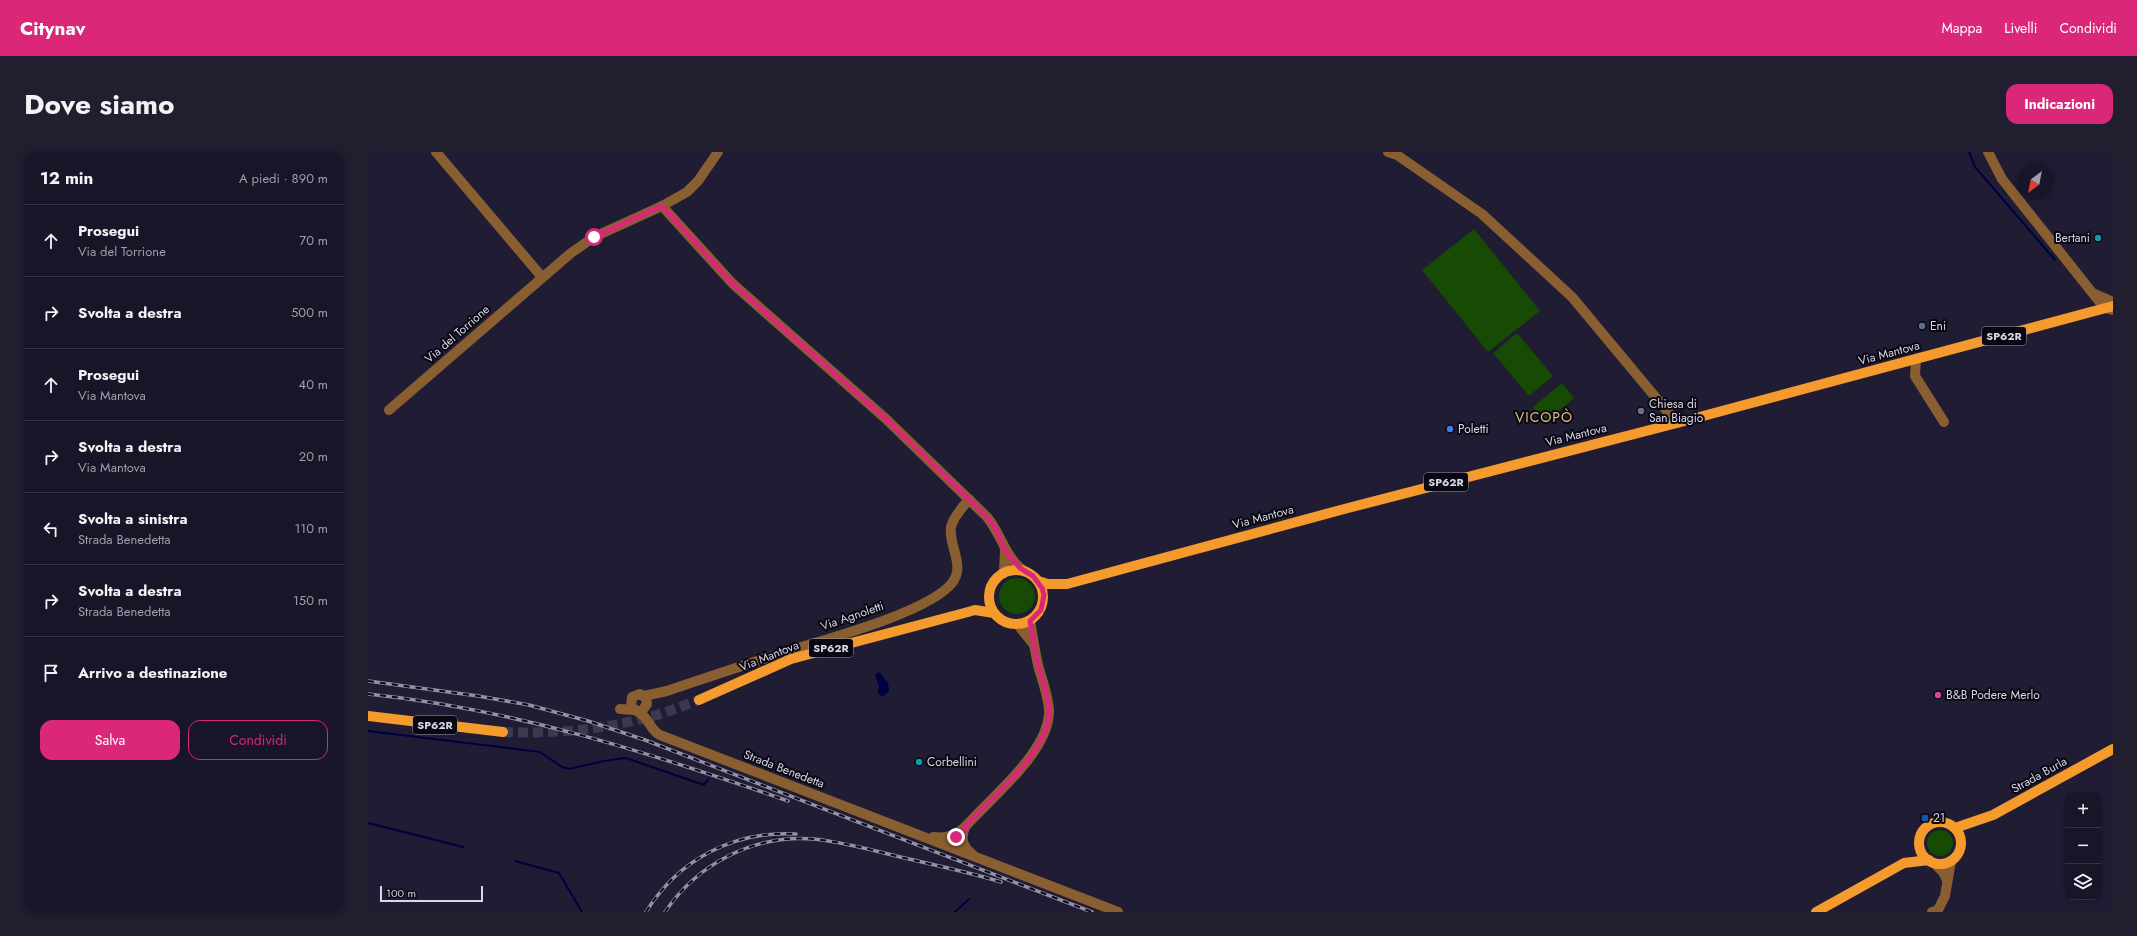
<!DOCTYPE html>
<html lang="it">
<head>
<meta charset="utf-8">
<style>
  body { margin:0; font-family:Jost,sans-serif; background:#201e2f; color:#f1f3f6 }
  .controls { position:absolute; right:12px; bottom:12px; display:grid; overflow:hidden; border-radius:8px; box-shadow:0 2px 10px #0003 }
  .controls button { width:36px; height:36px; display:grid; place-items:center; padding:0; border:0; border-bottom:1px solid #363444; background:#171527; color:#f1f3f6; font:20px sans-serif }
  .compass { position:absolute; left:1649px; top:12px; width:36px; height:36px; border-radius:50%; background:#171527; box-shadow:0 2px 10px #0003; rotate:212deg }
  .scale { position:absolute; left:12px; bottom:10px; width:103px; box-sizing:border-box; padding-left:4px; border:2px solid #d8d7e8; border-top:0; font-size:11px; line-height:14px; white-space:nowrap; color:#d8d7e8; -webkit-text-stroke:3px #090812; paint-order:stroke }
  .stop { position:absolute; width:12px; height:12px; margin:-9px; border:3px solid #db2777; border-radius:50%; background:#fff }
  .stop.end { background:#db2777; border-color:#fff; box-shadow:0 1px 4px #0008 }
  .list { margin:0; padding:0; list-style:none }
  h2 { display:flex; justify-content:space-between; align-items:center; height:52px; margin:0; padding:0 16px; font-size:17px }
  h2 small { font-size:13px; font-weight:400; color:#9e9fa7 }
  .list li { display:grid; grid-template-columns:26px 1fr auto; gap:12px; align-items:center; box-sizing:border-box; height:72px; padding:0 16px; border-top:1px solid #363444 }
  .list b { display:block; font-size:15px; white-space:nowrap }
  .list p { margin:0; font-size:13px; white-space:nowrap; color:#9e9fa7 }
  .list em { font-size:13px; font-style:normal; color:#9e9fa7 }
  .actions { display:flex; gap:8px; padding:12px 16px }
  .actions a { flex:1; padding:9px 0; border:1px solid #db2777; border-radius:12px; text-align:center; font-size:14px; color:#db2777 }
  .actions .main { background:#db2777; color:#fff }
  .icon { flex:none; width:22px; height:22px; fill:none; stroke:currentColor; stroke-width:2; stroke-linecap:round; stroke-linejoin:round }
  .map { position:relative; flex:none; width:1745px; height:760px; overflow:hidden; border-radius:12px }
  header { display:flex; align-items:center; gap:24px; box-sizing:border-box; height:56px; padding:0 20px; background:#db2777; color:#fff }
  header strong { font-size:19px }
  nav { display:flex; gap:22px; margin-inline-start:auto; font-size:14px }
  .intro { display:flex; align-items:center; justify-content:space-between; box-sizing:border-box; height:96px; padding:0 24px }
  h1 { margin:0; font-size:28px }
  .button { padding:10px 18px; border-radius:12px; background:#db2777; color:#fff; font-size:14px; font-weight:700 }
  main { display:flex; gap:24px; padding:0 24px }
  aside { flex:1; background:#171527; border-radius:12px; box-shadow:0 2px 10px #0003 }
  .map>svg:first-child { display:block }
</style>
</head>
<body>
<header>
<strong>Citynav</strong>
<nav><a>Mappa</a><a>Livelli</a><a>Condividi</a></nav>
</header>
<div class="intro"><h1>Dove siamo</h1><a class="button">Indicazioni</a></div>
<main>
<aside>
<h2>12 min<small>A piedi · 890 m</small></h2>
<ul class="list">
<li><svg class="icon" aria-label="ahead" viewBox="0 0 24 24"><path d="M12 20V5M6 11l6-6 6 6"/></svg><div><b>Prosegui</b><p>Via del Torrione</p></div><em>70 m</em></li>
<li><svg class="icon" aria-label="right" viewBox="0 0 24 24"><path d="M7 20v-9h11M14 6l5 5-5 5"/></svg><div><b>Svolta a destra</b></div><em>500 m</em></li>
<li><svg class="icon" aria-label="ahead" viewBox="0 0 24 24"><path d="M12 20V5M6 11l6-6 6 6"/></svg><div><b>Prosegui</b><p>Via Mantova</p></div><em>40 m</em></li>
<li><svg class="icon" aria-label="right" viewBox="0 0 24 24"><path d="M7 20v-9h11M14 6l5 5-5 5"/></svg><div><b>Svolta a destra</b><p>Via Mantova</p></div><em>20 m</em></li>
<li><svg class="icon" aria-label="left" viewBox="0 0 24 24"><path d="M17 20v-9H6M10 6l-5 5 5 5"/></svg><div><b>Svolta a sinistra</b><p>Strada Benedetta</p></div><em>110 m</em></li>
<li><svg class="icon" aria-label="right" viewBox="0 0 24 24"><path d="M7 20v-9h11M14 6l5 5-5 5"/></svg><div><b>Svolta a destra</b><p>Strada Benedetta</p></div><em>150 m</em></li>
<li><svg class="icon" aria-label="arrive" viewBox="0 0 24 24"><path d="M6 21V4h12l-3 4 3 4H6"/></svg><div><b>Arrivo a destinazione</b></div></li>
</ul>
<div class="actions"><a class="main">Salva</a><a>Condividi</a></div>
</aside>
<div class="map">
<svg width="1745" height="760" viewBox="0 0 1745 760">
  <rect width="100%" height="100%" fill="#1f1c34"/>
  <g fill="#174a03">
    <polygon points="1106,77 1172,159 1120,200 1054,118"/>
    <polygon points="1149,181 1185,224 1161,244 1125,201"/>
    <polygon points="1194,231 1206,246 1177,271 1165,255"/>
    <circle cx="649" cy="444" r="18"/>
    <circle cx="1572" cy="691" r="13"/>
  </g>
  <polygon fill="#000040" points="511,520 520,531 521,539 514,545 510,541 511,534 507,523"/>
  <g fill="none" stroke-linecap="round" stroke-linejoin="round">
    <g stroke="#000040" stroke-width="2">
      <polyline points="1601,0 1607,15 1687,108"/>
      <polyline points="0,579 172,600 194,615 201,617 236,609 258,606 336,633 340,627"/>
      <polyline points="0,671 95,695"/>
      <polyline points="147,709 191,721 214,760"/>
      <polyline points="587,760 601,747"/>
    </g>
    <path stroke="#3b384f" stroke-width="10" stroke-dasharray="10 5" stroke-linecap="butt" d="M135 580C183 582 234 578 281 565 298 561 314 554 331 548"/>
    <g stroke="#895e31" stroke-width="10">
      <polyline points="68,0 174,125"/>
      <polyline points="1020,0 1029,3 1114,62 1204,145 1309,271"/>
      <polyline points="1620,0 1634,27 1730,148 1738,156 1745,158"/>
      <path d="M294 54 365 132 517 266 619 365C634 383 637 407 658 420"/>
      <polyline points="1727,142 1745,150"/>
      <polyline points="1548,207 1547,224 1576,270"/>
      <polyline points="21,258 203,101 226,85 294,54 319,40 330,29 350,0"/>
      <polyline points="636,421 637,398"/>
      <polyline points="650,473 666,493"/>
      <path d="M276 544 299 539C340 525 380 512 420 499 459 487 561 460 584 431 598 413 580 394 583 375 585 365 595 355 601 347"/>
      <polyline points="252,557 266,558"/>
      <path d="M269 559H274L279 552 278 546 272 542 264 545 263 554C266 558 270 559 273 562 282 568 282 578 292 583L750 760"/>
      <path d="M565 685C577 687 588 683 597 675"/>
      <path d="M605 703C595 695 592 687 597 675 623 645 682 600 681 558 680 544 675 530 671 517 667 501 665 485 662 469"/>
      <polyline points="1566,711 1575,720 1579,728"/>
      <polyline points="1564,760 1570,758 1577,744 1583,709"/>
    </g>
    <g stroke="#f59b2d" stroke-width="10">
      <circle cx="648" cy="445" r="27"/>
      <polyline points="670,429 680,432 699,432 980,356 1309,271 1745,154"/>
      <polyline points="331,548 423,507 600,460 607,458 626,461"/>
      <polyline points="0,564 135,580"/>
      <circle cx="1572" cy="691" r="21"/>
      <polyline points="1587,676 1625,663 1745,597"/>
      <polyline points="1448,760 1536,711 1561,708"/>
    </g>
    <defs>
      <g id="rail">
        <polyline points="0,529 110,544 161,553 220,569 277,588 724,760"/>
        <path d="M0 542C145 557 283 601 420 649"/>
        <path d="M278 760C310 708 366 678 428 682"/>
        <path d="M297 760C330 711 387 682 446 687 475 690 504 698 532 705 566 713 600 720 633 730"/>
      </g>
    </defs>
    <use href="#rail" stroke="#9391a5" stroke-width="3.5"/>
    <use href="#rail" stroke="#090812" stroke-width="2" stroke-dasharray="6" stroke-linecap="butt"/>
  </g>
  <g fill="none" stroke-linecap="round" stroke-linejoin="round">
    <path stroke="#db2777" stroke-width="5" d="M226 85 294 54 365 132 517 266 619 365 628 377 637 398 643 406 652 416 665 424 674 436 676 443 673 458 662 469C665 485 667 501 671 517 675 530 680 544 681 558 682 600 623 645 597 675L594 689 588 685"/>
  </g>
  <g fill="#0f9aa8" stroke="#090812" stroke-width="1.5">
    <circle cx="1730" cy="86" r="4"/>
    <circle cx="551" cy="610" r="4"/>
  </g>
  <circle fill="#5c6f8a" stroke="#090812" stroke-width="1.5" cx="1554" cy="174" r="4"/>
  <circle fill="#6b7280" stroke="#090812" stroke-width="1.5" cx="1273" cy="259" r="4"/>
  <circle fill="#3f7fe0" stroke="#090812" stroke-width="1.5" cx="1082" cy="277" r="4"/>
  <circle fill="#d1479c" stroke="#090812" stroke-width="1.5" cx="1570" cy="543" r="4"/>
  <rect fill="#1a4fb4" stroke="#090812" stroke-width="1.5" x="1553" y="662" width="8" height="8" rx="2"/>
  <g text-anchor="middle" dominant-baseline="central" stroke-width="4" stroke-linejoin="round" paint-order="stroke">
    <g fill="#090812" stroke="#9a99a8" stroke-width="1">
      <rect x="1614" y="175" width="44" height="18" rx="3"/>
      <rect x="1056" y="321" width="44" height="18" rx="3"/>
      <rect x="441" y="487" width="44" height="18" rx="3"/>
      <rect x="45" y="564" width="44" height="18" rx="3"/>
    </g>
    <g font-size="11" font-weight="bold" fill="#d8d7e8">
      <text x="1636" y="184">SP62R</text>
      <text x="1078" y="330">SP62R</text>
      <text x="463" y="496">SP62R</text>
      <text x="67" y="573">SP62R</text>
    </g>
    <g font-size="12" fill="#d8d7e8" stroke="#090812" text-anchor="start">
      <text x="1722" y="86" text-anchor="end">Bertani</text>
      <text x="1562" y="174">Eni</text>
      <text x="1281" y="252">Chiesa di<tspan x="1281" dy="14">San Biagio</tspan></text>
      <text x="1090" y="277">Poletti</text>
      <text x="1578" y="543">B&amp;B Podere Merlo</text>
      <text x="559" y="610">Corbellini</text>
      <text x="1565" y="666">21</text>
    </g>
    <g font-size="12" fill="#d8d7e8" stroke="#090812">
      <text transform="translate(89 182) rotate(-41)">Via del Torrione</text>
      <text transform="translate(1521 201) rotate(-15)">Via Mantova</text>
      <text transform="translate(1208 283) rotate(-14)">Via Mantova</text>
      <text transform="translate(895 365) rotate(-15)">Via Mantova</text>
      <text transform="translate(484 464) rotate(-19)">Via Agnoletti</text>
      <text transform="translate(401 504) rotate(-22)">Via Mantova</text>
      <text transform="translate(416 617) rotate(21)">Strada Benedetta</text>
      <text transform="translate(1671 623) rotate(-29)">Strada Burla</text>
    </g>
    <g font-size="14" letter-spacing="1" fill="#e4bb75" stroke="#090812">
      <text x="1176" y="265">VICOPÒ</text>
    </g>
  </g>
</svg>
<div class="controls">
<button>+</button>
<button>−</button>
<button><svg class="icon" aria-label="layers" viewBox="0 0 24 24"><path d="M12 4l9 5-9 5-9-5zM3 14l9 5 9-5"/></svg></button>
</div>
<svg class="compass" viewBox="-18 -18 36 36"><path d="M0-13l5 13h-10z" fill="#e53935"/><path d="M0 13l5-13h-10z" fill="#9e9fa7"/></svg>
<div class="scale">100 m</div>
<div class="stop" style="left:226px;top:85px"></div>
<div class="stop end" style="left:588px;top:685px"></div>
</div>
</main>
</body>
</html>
